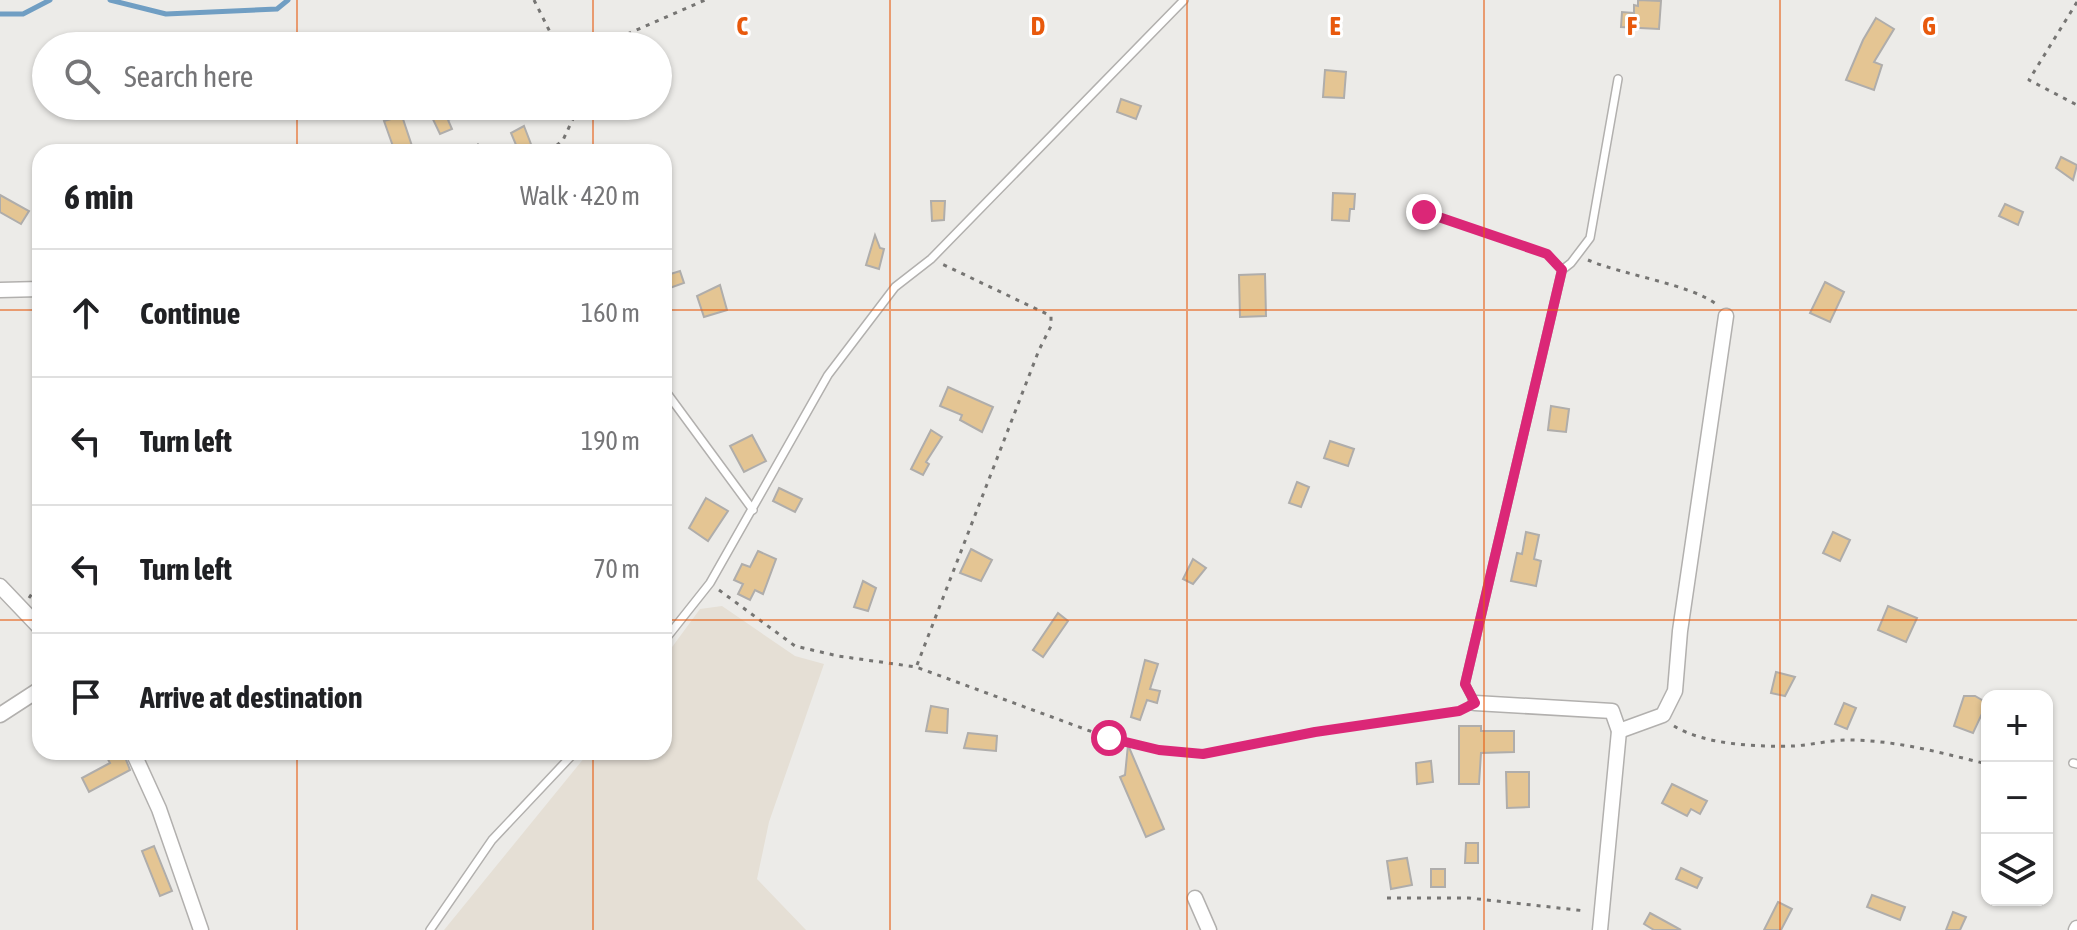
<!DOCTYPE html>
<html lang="en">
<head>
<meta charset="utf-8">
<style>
  body { margin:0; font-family:"Asap Condensed",sans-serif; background:#f6f6f6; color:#202124 }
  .controls { position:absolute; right:24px; bottom:24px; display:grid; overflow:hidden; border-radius:16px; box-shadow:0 2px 6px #0004 }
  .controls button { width:72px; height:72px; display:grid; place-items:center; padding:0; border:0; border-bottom:2px solid #e0e0e0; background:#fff; color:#202124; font:40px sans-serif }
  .stop { position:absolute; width:24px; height:24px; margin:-18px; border:6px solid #db2777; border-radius:50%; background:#fff }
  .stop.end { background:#db2777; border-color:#fff; box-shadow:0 2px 8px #0008 }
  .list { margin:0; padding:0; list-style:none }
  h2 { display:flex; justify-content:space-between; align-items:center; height:104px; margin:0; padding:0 32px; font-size:34px }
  h2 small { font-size:26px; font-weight:400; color:#757577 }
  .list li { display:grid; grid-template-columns:52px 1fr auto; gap:24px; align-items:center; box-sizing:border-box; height:128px; padding:0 32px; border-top:2px solid #e0e0e0 }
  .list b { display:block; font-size:30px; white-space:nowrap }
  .list em { font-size:26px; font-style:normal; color:#757577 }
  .icon { flex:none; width:44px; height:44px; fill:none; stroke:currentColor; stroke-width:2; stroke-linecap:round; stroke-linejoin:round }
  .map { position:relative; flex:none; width:2077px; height:930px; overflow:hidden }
  .search { position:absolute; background:#fff; box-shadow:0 2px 6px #0004; left:32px; top:32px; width:640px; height:88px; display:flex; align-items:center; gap:20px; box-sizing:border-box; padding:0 28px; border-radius:44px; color:#757577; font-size:30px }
  .panel { position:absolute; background:#fff; box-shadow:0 2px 6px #0004; left:32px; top:144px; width:640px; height:616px; border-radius:24px }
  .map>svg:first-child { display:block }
</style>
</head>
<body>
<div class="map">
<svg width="2077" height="930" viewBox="0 0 2077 930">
  <rect width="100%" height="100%" fill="#ecebe8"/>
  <polygon fill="#e5dfd5" points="722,606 795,656 824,664 769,822 757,879 806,930 444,930 589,752 664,752 664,658 700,609"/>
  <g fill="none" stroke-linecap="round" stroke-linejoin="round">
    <g stroke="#709ec3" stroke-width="5">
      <polyline points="110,0 166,14 277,9 288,0"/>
      <polyline points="0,14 23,14 50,0"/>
    </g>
  </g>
  <g fill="#e4c593" stroke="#afadab" stroke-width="2">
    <polygon points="1638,0 1661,1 1659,29 1621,27 1622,12 1634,13 1634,5 1638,6"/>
    <polygon points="1876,18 1894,29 1874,62 1882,65 1874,90 1846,80 1863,40"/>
    <polygon points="1325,70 1346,72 1344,98 1323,97"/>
    <polygon points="1121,99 1141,106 1136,119 1117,112"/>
    <polygon points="440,106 480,106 448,120 452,129 440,134 429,111"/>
    <polygon points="402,116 413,149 395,152 384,121"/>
    <polygon points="524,126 534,152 519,152 511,133"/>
    <polygon points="2061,157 2077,165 2073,180 2056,168"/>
    <polygon points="1333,193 1355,194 1354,209 1350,209 1349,221 1332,220"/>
    <polygon points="0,195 29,211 21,224 0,212"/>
    <polygon points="931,201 945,201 944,220 932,221"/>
    <polygon points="2005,204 2023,212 2018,225 1999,216"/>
    <polygon points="875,235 880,248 884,249 879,269 866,265"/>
    <polygon points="680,271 684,283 664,290 664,276"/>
    <polygon points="1265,274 1266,316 1240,317 1239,275"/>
    <polygon points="1825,282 1844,292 1830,322 1810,313"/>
    <polygon points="720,285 727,310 704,317 697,296"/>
    <polygon points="948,387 993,407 982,432 960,420 962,415 940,406"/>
    <polygon points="1551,406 1569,409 1566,432 1548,430"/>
    <polygon points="931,430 942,437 926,462 929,464 923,475 911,469"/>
    <polygon points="752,435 766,461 744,472 730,446"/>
    <polygon points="1330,441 1354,449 1348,466 1324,458"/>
    <polygon points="1297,482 1309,487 1301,507 1289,503"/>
    <polygon points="779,488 802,499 795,512 773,501"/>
    <polygon points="706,498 728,511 708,541 689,528"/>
    <polygon points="1526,532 1539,535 1534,559 1541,561 1536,586 1511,581 1517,553 1522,554"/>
    <polygon points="1833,532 1850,540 1840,561 1823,553"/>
    <polygon points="971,549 992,560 981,581 960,573"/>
    <polygon points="758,551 776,559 763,594 755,590 750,600 738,594 743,584 734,580 742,564 750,567"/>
    <polygon points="1193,559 1206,568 1193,584 1183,579"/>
    <polygon points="863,581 876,588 868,611 854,607"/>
    <polygon points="1888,606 1917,618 1906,642 1878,630"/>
    <polygon points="1058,613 1068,621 1043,657 1033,650"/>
    <polygon points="1145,660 1158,664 1150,689 1160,691 1157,703 1147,700 1140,720 1131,717"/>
    <polygon points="1776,672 1795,677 1785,696 1771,693"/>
    <polygon points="1964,696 1975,696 1987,703 1973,733 1954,726"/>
    <polygon points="1844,703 1856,708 1847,729 1835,724"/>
    <polygon points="931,706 948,709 947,733 926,731"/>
    <polygon points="1459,726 1481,726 1481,731 1514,731 1514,752 1481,753 1479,784 1459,784"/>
    <polygon points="968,733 997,736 996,751 964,748"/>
    <polygon points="1128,745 1164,829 1146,837 1120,777 1125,775"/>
    <polygon points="104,752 123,752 130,770 89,792 82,778 110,763"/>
    <polygon points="1431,761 1433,782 1417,784 1416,763"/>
    <polygon points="1506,772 1529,772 1529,807 1507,808"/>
    <polygon points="1672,784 1707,801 1700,814 1691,809 1687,816 1662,803"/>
    <polygon points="1466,843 1478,843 1478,863 1465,863"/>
    <polygon points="154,846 172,891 160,896 142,851"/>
    <polygon points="1407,858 1412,885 1391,889 1387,861"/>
    <polygon points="1681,868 1702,878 1697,888 1676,879"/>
    <rect x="1431" y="869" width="14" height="18"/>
    <polygon points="1872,895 1905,907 1900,920 1867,907"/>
    <polygon points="1778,902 1792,909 1781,930 1764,930"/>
    <polygon points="1953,912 1966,917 1960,930 1946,930"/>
    <polygon points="1650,913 1681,930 1654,930 1644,924"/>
  </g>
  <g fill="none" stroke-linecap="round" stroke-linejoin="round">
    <defs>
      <g id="service">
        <polyline points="664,389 753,510"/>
        <polyline points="664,641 710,583 828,375 895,287 931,259 1184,0"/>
        <polyline points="1475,703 1465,684 1562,270 1571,263 1590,238 1618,79"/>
        <polyline points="2073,763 2077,764"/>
        <polyline points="430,930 492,840 575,752"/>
      </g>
      <g id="minor">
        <polyline points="0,290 40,289"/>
        <polyline points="0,586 40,628"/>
        <polyline points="1475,703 1612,711 1619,731 1600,930"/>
        <polyline points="0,715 40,689"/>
        <polyline points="1619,731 1663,715 1675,691 1680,631 1726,316"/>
        <polyline points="133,752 159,809 201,930"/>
        <polyline points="1195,898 1209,930"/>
        <polyline points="2076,930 2077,928"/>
      </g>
    </defs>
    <use href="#service" stroke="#b2b0ae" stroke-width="10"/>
    <use href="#minor" stroke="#b2b0ae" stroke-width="17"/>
    <g stroke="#767573" stroke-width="3" stroke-dasharray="4 6" stroke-linecap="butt">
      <polyline points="534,0 557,46"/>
      <polyline points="2077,2 2029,80 2077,105"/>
      <polyline points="600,46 705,0"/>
      <polyline points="448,152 478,145 486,152"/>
      <polyline points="549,152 563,140 579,106"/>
      <polyline points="1424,212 1547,254 1554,261"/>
      <path d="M1588 260C1623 275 1689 284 1716 304"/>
      <polyline points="719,590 795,646 838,656 916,667 1109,738 1159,750 1203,754 1315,732 1461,710"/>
      <polyline points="29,598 40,582"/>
      <polyline points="917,665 1039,350 1051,326 1051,316 942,264"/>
      <path d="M1674 726C1705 745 1758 747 1793 746 1812 745 1830 740 1848 740 1895 740 1942 753 1987 764"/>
      <polyline points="1387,898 1469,898 1586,911"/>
    </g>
    <use href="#service" stroke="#fff" stroke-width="7"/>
    <use href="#minor" stroke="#fff" stroke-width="14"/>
  </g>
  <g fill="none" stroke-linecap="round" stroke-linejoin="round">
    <polyline stroke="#db2777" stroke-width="10" points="1109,738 1159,750 1203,754 1315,732 1459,711 1475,703 1465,684 1562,270 1547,254 1424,212"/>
  </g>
  <path fill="none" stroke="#e8590c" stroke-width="2" stroke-opacity="0.55" d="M297 0V46M593 0V46M890 0V930M1187 0V930M1484 0V930M1780 0V930M297 106V152M593 106V152M0 310H40M664 310H2077M0 620H40M664 620H2077M297 752V930M593 752V930"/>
  <g font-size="26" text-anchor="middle" font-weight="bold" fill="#e8590c" stroke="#fff" stroke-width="6" stroke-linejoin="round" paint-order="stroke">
    <text x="742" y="35">C</text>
    <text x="1038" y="35">D</text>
    <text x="1335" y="35">E</text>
    <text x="1632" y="35">F</text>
    <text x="1929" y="35">G</text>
  </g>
</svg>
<div class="controls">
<button>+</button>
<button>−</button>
<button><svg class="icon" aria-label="layers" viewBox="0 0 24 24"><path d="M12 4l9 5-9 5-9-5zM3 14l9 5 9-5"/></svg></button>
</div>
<div class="stop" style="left:1109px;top:738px"></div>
<div class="stop end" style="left:1424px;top:212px"></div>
<div class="search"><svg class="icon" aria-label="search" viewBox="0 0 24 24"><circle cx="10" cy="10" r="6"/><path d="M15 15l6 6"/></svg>Search here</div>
<section class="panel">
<h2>6 min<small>Walk · 420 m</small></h2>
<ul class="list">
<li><svg class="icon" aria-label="ahead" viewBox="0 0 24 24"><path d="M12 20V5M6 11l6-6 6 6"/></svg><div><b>Continue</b></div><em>160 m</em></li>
<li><svg class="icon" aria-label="left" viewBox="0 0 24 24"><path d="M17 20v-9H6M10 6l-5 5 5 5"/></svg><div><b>Turn left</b></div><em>190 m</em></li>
<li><svg class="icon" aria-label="left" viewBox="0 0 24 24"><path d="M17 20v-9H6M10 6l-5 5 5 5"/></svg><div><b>Turn left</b></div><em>70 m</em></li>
<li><svg class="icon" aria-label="arrive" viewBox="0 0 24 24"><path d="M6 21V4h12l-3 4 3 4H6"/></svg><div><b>Arrive at destination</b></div></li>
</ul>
</section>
</div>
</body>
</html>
